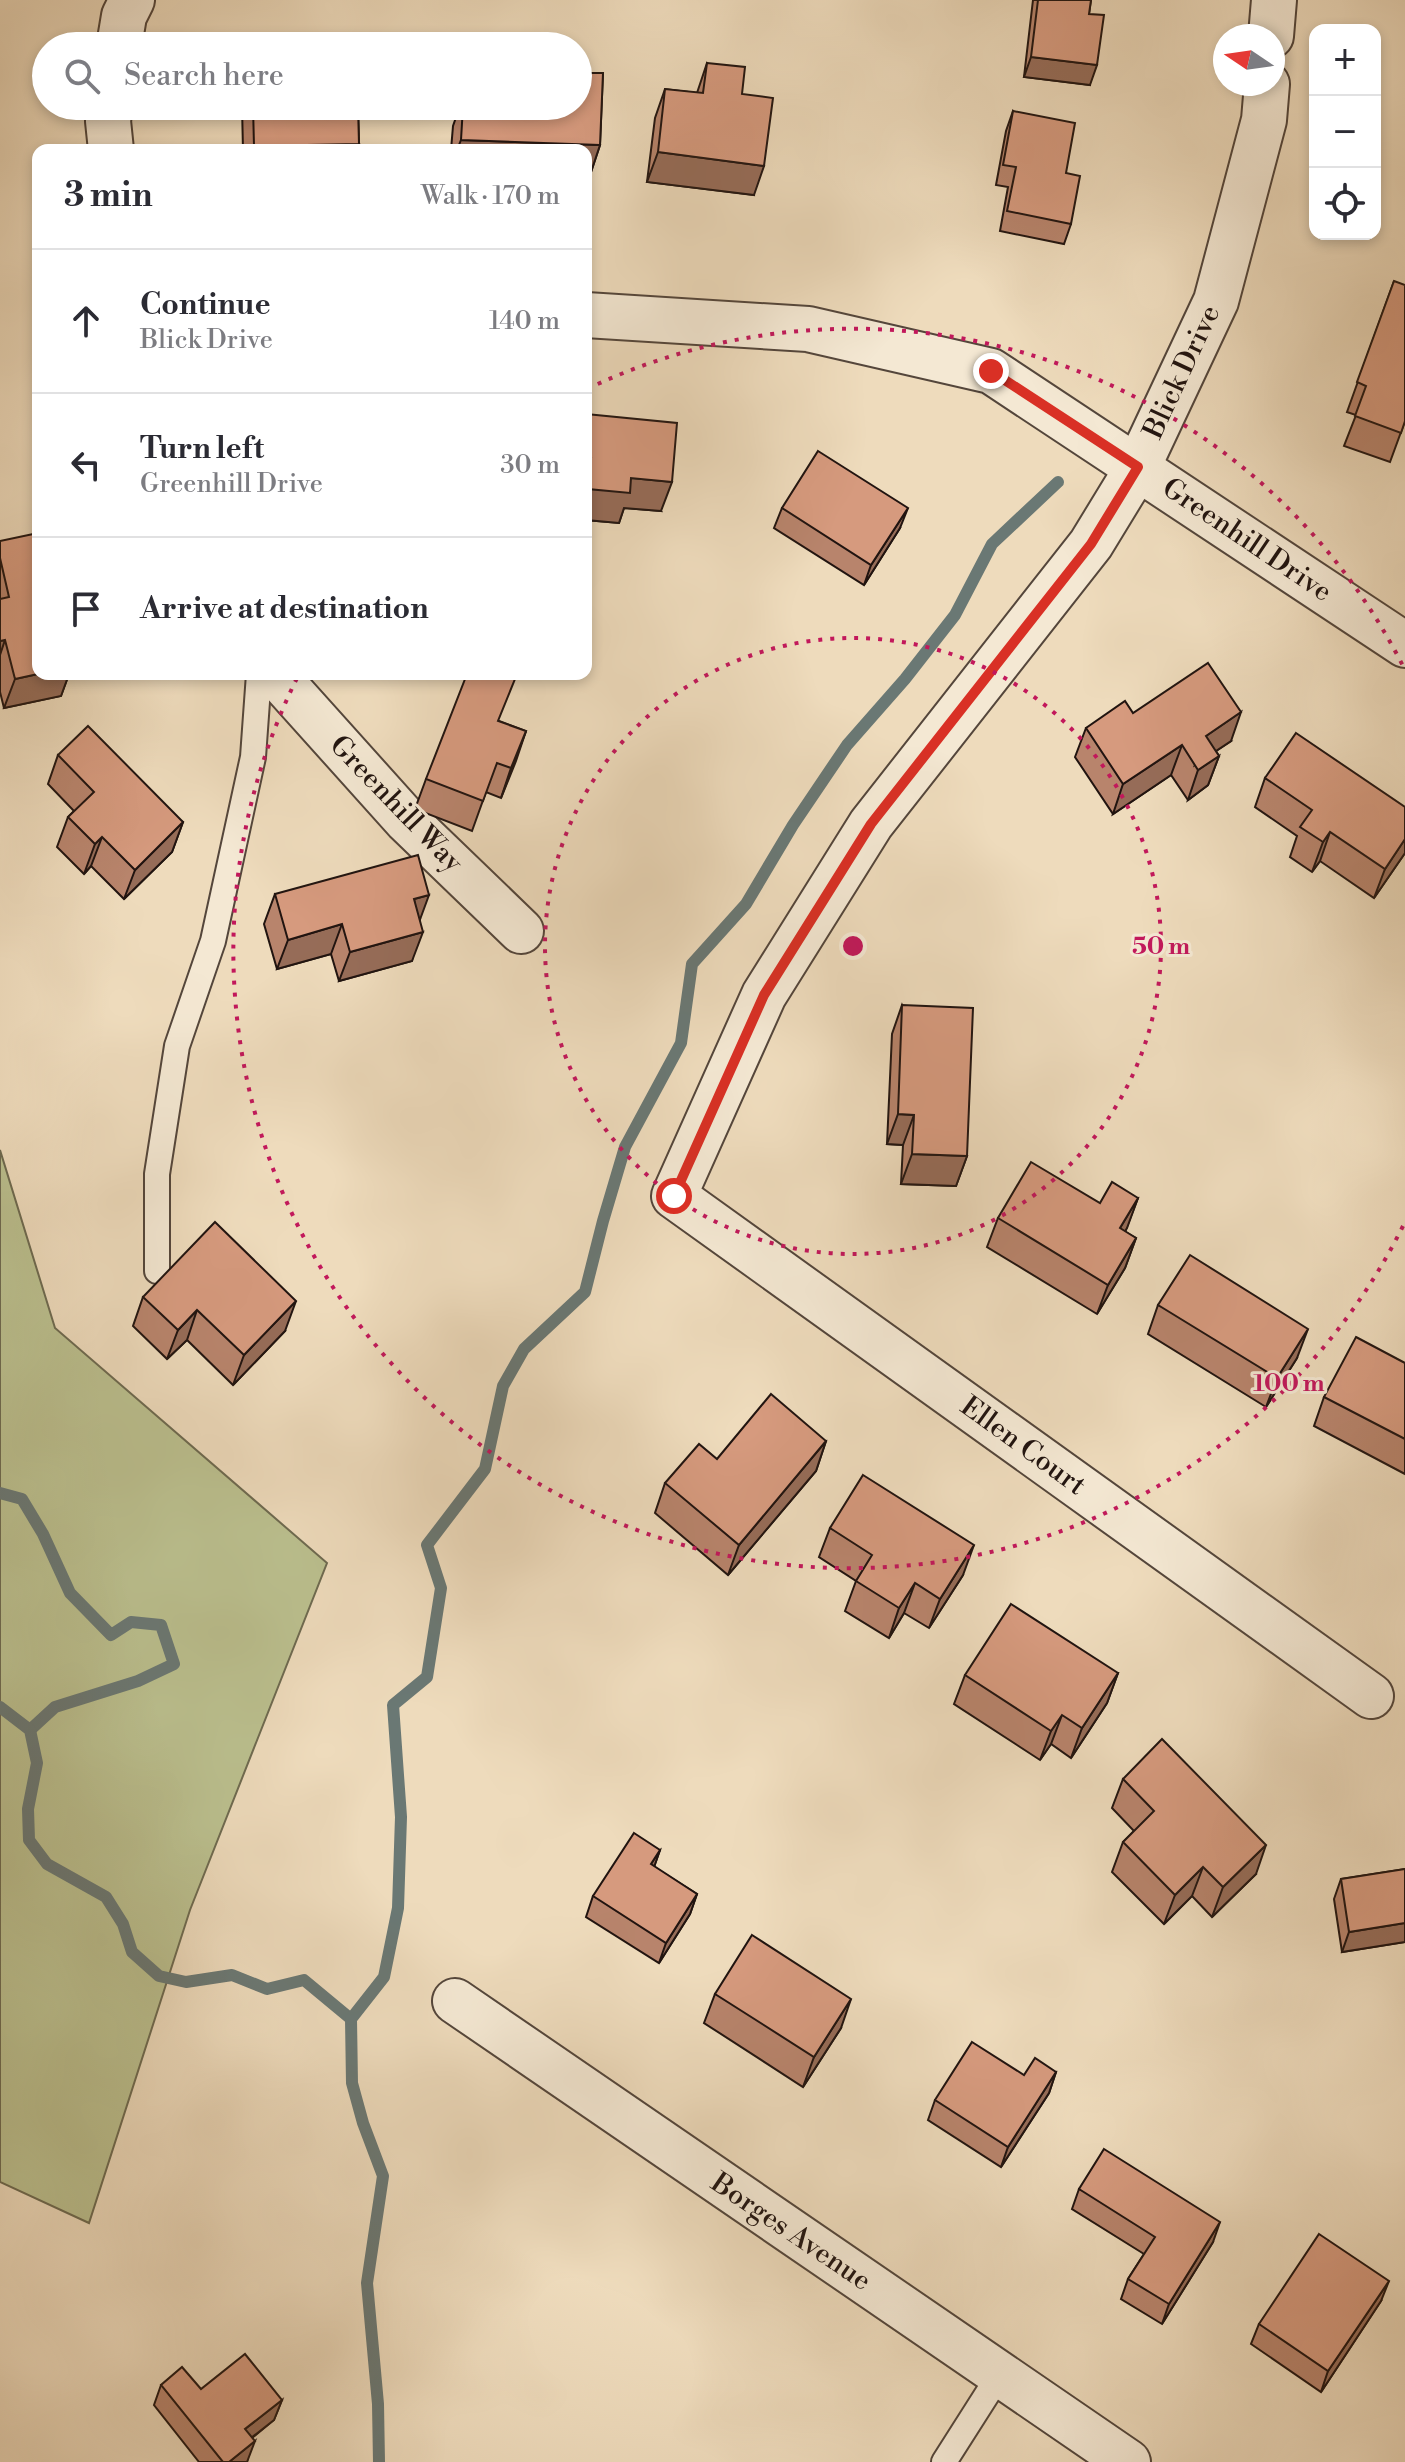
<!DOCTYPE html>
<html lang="en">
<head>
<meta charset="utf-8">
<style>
  body { margin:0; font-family:"Libre Bodoni",serif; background:#f2f2f3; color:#2b2b33 }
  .controls { position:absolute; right:24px; top:24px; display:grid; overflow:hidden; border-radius:16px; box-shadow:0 4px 12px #0003 }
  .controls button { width:72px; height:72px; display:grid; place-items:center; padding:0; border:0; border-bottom:2px solid #e1e1e2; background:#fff; color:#2b2b33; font:40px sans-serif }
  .compass { position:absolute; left:1213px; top:24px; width:72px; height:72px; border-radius:50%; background:#fff; box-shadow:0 4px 12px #0003; rotate:283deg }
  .stop { position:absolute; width:24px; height:24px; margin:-18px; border:6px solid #d93025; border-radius:50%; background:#fff }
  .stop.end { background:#d93025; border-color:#fff; box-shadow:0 2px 8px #0008 }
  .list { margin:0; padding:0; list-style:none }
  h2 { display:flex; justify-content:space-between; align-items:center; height:104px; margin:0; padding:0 32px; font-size:34px }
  h2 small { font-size:26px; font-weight:400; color:#7c7c81 }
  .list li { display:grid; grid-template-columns:52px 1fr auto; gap:24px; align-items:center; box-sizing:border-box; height:144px; padding:0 32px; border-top:2px solid #e1e1e2 }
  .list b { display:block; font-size:30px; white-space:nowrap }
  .list p { margin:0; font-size:26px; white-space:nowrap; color:#7c7c81 }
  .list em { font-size:26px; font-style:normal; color:#7c7c81 }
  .icon { flex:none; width:44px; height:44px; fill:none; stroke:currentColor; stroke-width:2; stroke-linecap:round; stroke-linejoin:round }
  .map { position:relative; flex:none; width:1405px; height:2462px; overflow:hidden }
  .search { position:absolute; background:#fff; box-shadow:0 4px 12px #0003; left:32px; top:32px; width:560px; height:88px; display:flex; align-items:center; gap:20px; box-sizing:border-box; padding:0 28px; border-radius:44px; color:#7c7c81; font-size:30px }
  .panel { position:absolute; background:#fff; box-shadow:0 4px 12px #0003; left:32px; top:144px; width:560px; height:536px; border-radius:16px }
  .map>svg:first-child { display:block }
</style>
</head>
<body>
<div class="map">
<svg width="1405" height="2462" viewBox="0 0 1405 2462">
  <rect width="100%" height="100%" fill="#eedbbc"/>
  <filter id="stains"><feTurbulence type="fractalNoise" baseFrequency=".0025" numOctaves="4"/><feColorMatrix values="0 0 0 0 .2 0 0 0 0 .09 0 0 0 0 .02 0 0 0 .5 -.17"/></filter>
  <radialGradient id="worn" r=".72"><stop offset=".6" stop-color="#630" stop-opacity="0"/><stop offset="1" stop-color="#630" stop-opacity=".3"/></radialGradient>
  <polygon fill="#bbc08f" stroke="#6e6a50" stroke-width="2" points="0,1150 55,1328 327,1563 190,1910 89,2223 0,2182"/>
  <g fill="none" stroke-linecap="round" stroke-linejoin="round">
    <g stroke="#6a7874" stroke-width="12">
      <polyline points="0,1493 22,1499 43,1534 70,1593 111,1635 131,1622 161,1625 174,1664 138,1681 55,1707 30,1730"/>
      <polyline points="0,1707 30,1730 37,1763 28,1809 29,1840 47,1864 106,1897 123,1924 132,1952 159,1976 186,1982 232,1975 267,1989 304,1980 351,2019 352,2083 363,2123 383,2176 367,2283 378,2404 379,2462"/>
      <polyline points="351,2019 384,1977 398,1908 401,1817 393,1705 427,1677 441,1588 427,1545 485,1469 503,1386 524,1349 585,1292 603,1221 625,1147 681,1043 692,964 746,904 793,825 847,745 905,679 955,615 992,544 1058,482"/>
    </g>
    <defs>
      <g id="lane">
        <polyline points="157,1271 157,1174 177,1046 213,941 253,757 259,674"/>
        <polyline points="944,2462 1000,2374"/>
      </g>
      <g id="street">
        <polyline points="1271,36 1274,0"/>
        <polyline points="119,46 124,16 132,0"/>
        <polyline points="1267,84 1264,120 1216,301 1138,467 1091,544 871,824 764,995 674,1196 1371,1696"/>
        <polyline points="110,106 108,121 111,150"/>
        <polyline points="586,315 808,329 991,371 1405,645"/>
        <polyline points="275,674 407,821 521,931"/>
        <polyline points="455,2001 1128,2462"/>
      </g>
    </defs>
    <use href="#lane" stroke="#54463b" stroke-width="28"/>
    <use href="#street" stroke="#54463b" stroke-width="48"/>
    <use href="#lane" stroke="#f4e8d3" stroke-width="24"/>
    <use href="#street" stroke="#f4e8d3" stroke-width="44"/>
  </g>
  <g fill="#b8846c" stroke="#211410" stroke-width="2">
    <polygon points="1033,0 1091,0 1089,14 1090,85 1024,77"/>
    <polygon points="707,63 742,94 754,195 647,182 655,118 665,89 697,93"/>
    <polygon points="578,73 603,73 600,145 590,175 586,174 586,150 451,150 453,126 460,106 578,106"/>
    <polygon points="242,106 358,106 359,144 357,150 243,150"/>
    <polygon points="1013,111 1066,173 1071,224 1064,244 1000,231 1008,187 996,185 1006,131"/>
    <polygon points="1394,281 1405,421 1390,462 1344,446 1356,415 1347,412"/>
    <polygon points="586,414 661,511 624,508 619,523 586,520"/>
    <polygon points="782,508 900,528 864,585 774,528"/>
    <polygon points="0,541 38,674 69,674 61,696 4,708 0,692"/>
    <polygon points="1133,713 1231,741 1216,751 1219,756 1208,785 1188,800 1171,775 1113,814 1075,757 1086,728"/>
    <polygon points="499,721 526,731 501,798 486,792 472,831 415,809 426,779"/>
    <polygon points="58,755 183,822 172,852 124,899 91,866 84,874 57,847 68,817 74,811 48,784"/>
    <polygon points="1265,778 1405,853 1374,898 1320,861 1312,872 1290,857 1297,836 1255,807"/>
    <polygon points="275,894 420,919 412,961 339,981 331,954 277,969 264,924"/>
    <polygon points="902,1005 967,1156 956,1186 901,1184 903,1145 887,1144 892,1034"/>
    <polygon points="1138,1198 1125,1232 1136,1238 1125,1268 1097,1314 987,1247 998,1218"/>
    <polygon points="143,1297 285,1331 233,1385 187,1340 167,1359 133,1326"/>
    <polygon points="1158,1305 1297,1358 1266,1407 1148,1334"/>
    <polygon points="1405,1363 1405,1474 1314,1426 1324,1397"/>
    <polygon points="826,1441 816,1471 728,1575 655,1513 665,1483 717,1459"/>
    <polygon points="830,1528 963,1575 929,1628 904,1613 889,1638 845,1611 856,1581 819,1557"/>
    <polygon points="1118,1673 1107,1703 1071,1758 1051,1744 1040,1760 954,1704 965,1675"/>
    <polygon points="1123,1779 1256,1874 1212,1917 1192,1896 1164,1924 1112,1872 1123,1842 1134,1831 1112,1808"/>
    <polygon points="660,1850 654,1867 697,1894 690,1914 659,1963 586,1917 593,1896"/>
    <polygon points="1405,1869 1405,1942 1342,1952 1334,1899 1341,1879"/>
    <polygon points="715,1994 841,2028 803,2087 704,2023"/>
    <polygon points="1056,2072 1049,2093 1001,2167 928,2120 935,2100 1024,2075"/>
    <polygon points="1079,2189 1213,2242 1162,2324 1121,2299 1128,2279 1144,2254 1072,2209"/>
    <polygon points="1381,2301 1321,2392 1251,2344 1259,2324"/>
    <polygon points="161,2385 201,2389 282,2400 274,2420 252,2438 247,2462 199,2462 154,2405"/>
  </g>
  <g fill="#966c58" stroke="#211410" stroke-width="2">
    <polygon points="1031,57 1097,65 1090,85 1024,77"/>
    <polygon points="461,140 600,145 590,175 586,174 586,150 457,150"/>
    <polygon points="359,144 357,150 252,150 254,146"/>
    <polygon points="658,152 764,166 754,195 647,182"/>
    <polygon points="586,458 591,458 586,473"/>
    <polygon points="631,478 672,482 661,511 624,508 619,523 586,520 586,496 588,489"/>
    <polygon points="908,508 900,528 864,585 871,565"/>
    <polygon points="5,640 0,655 0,641"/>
    <polygon points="38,674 69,674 61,696 4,708 15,679"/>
    <polygon points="1241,712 1231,741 1195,765 1206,736"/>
    <polygon points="526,731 516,761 501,798 511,768"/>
    <polygon points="1182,745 1171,775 1113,814 1123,784"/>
    <polygon points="1219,756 1208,785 1188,800 1198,770"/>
    <polygon points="183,822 172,852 124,899 135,870"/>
    <polygon points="1330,832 1320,861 1312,872 1323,842"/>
    <polygon points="102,837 91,866 84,874 95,844"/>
    <polygon points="1405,839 1405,853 1374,898 1385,869"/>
    <polygon points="429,895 418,925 414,899"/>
    <polygon points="342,924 331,954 277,969 288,940"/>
    <polygon points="423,932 412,961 339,981 350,952"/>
    <polygon points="898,1114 914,1115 903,1145 887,1144"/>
    <polygon points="912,1154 967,1156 956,1186 901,1184"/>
    <polygon points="1138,1198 1127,1228 1109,1258 1120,1228"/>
    <polygon points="1136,1238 1125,1268 1097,1314 1108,1285"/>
    <polygon points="296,1301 285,1331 233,1385 244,1355"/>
    <polygon points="197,1310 187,1340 167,1359 178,1330"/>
    <polygon points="1308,1329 1297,1358 1266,1407 1277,1378"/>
    <polygon points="826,1441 816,1471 728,1575 739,1545"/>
    <polygon points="974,1545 963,1575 929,1628 940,1599"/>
    <polygon points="915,1583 904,1613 889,1638 899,1608"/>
    <polygon points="1118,1673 1107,1703 1071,1758 1082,1728"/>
    <polygon points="1062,1715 1051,1744 1040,1760 1051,1731"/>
    <polygon points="1266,1845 1256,1874 1212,1917 1223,1887"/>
    <polygon points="660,1850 653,1870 651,1864"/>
    <polygon points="1203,1867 1192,1896 1164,1924 1175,1895"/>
    <polygon points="697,1894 690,1914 659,1963 666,1943"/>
    <polygon points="1405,1923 1405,1942 1342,1952 1349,1932"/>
    <polygon points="851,1999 841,2028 803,2087 814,2057"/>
    <polygon points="1056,2072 1049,2093 1001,2167 1008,2147"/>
    <polygon points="1220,2222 1213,2242 1162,2324 1169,2304"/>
    <polygon points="1389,2281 1381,2301 1321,2392 1328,2371"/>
    <polygon points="282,2400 274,2420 237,2449 245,2429"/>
    <polygon points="255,2441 247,2462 229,2462"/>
  </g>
  <g fill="#d69a7e" stroke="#211410" stroke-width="2">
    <polygon points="1038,0 1091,0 1089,14 1104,15 1097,65 1031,57"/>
    <polygon points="707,63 745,67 742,94 773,98 764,166 658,152 665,89 703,93"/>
    <polygon points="578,73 603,73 600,145 461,140 463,106 578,106"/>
    <polygon points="253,106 358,106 359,144 254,146"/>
    <polygon points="1013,111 1075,123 1066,173 1080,176 1071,224 1007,211 1016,167 1003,165"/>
    <polygon points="1394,281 1405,285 1405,421 1401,433 1355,416 1366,386 1357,382"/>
    <polygon points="586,414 677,423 672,482 631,478 630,493 588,489 591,458 586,458"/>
    <polygon points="818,451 908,508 871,565 782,508"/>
    <polygon points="38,533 38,674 15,679 5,640 0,641 0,599 9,597 0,558 0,541"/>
    <polygon points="1208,663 1241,712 1206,736 1219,756 1198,770 1182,745 1123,784 1086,728 1125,701 1133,713"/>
    <polygon points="467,674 517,674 498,721 526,731 511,768 497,763 483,801 426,779"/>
    <polygon points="88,726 183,822 135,870 102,837 95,844 68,817 94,792 58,755"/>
    <polygon points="1296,733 1405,807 1405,839 1385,869 1330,832 1323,842 1300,827 1312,810 1265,778"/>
    <polygon points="418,855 429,895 414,899 423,932 350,952 342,924 288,940 275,894"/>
    <polygon points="902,1005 973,1008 967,1156 912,1154 914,1115 898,1114"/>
    <polygon points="1031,1162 1100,1203 1112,1182 1138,1198 1120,1228 1136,1238 1108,1285 998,1218"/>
    <polygon points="215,1222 296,1301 244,1355 197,1310 178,1330 143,1297"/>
    <polygon points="1190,1255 1308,1329 1277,1378 1158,1305"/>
    <polygon points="1356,1337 1405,1363 1405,1439 1324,1397"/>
    <polygon points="771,1394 826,1441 739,1545 665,1483 699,1444 717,1459"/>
    <polygon points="863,1475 974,1545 940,1599 915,1583 899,1608 856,1581 872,1555 830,1528"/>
    <polygon points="1011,1604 1118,1673 1082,1728 1062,1715 1051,1731 965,1675"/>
    <polygon points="1162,1739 1266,1845 1223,1887 1203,1867 1175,1895 1123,1842 1154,1811 1123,1779"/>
    <polygon points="634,1833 660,1850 651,1864 697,1894 666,1943 593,1896"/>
    <polygon points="1405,1869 1405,1923 1349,1932 1341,1879"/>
    <polygon points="752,1935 851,1999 814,2057 715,1994"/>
    <polygon points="972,2042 1024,2075 1035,2058 1056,2072 1008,2147 935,2100"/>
    <polygon points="1104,2149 1220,2222 1169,2304 1128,2279 1155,2237 1079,2189"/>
    <polygon points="1319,2234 1389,2281 1328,2371 1259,2324"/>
    <polygon points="245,2354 282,2400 245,2429 255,2441 229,2462 223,2462 161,2385 182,2367 201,2389"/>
  </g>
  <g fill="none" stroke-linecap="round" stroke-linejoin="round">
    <polyline stroke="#d93025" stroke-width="10" points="674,1196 764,995 871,824 1091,544 1138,467 991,371"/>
  </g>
  <g fill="none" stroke="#c2185b" stroke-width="4" stroke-dasharray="4 8">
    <circle cx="853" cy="946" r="308"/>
    <path d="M1403 1226A617 617 0 0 1 298 676M587 389A617 617 0 0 1 1403 666"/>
  </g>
  <g text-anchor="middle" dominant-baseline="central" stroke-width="6" stroke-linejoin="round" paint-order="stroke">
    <g font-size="28" fill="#211410" stroke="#f4e8d3">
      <text transform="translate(1182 372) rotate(-65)">Blick Drive</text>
      <text transform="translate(1247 540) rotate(34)">Greenhill Drive</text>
      <text transform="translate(396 804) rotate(46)">Greenhill Way</text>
      <text transform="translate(1023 1446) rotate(36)">Ellen Court</text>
      <text transform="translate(791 2232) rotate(34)">Borges Avenue</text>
    </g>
  </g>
  <circle cx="853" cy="946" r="12" fill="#c2185b" stroke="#f4e8d3" stroke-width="4"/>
  <g font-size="24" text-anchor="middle" font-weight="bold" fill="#c2185b" stroke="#f4e8d3" stroke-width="6" stroke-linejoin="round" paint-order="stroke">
    <text x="1161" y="954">50 m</text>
    <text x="1289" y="1391">100 m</text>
  </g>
  <rect width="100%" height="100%" filter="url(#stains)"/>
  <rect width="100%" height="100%" fill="url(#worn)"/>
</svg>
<div class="controls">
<button>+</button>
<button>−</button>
<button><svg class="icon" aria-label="locate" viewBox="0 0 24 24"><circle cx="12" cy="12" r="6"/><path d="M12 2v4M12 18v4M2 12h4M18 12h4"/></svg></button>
</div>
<svg class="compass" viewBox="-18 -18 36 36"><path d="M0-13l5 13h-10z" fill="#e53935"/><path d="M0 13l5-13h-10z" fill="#7c7c81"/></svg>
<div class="stop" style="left:674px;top:1196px"></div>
<div class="stop end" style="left:991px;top:371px"></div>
<div class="search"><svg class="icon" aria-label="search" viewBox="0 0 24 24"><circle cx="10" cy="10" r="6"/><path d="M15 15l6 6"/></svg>Search here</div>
<section class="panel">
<h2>3 min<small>Walk · 170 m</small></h2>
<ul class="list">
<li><svg class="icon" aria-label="ahead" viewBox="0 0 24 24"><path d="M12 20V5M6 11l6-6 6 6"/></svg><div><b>Continue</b><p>Blick Drive</p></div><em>140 m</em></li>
<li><svg class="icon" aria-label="left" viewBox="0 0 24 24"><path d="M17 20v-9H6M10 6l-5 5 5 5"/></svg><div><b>Turn left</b><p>Greenhill Drive</p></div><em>30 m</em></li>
<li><svg class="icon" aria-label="arrive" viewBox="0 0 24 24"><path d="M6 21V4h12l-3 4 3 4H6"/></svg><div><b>Arrive at destination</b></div></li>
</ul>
</section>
</div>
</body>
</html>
